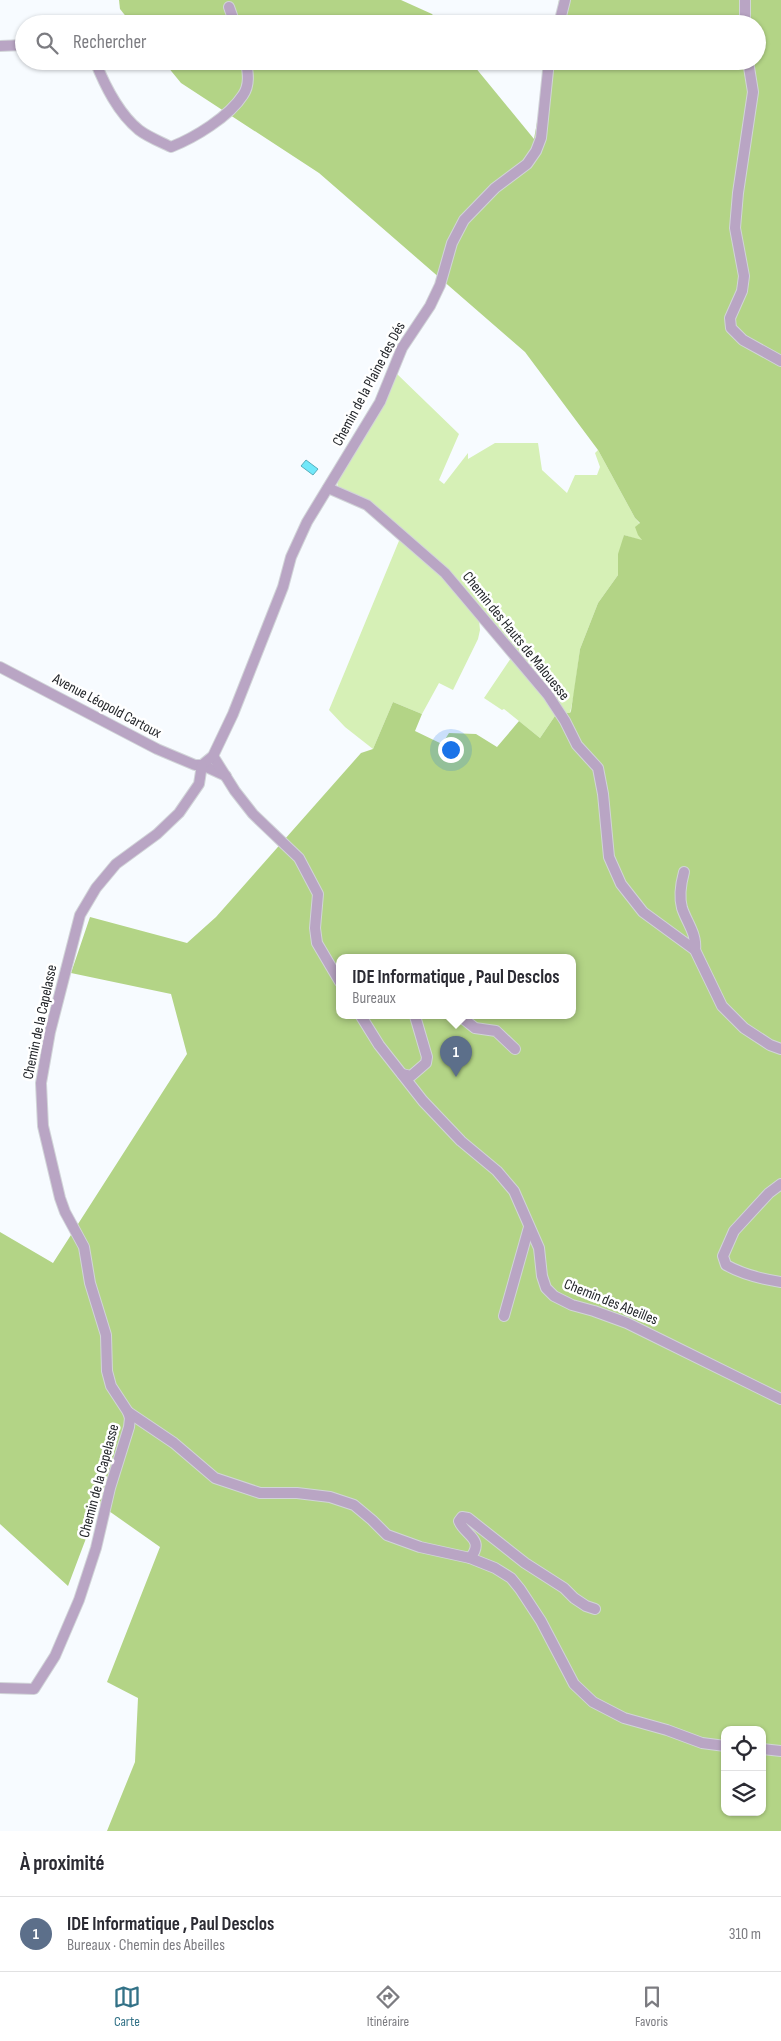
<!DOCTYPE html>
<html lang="fr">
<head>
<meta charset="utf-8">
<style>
  body { margin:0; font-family:"Sofia Sans Condensed",sans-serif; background:#f2f2f3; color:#2b2b33 }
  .controls { position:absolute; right:15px; bottom:15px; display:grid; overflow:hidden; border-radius:10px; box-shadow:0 1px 4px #0004 }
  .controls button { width:45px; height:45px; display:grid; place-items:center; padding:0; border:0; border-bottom:1px solid #e1e1e2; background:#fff; color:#2b2b33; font:25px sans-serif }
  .you { position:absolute; left:450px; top:749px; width:18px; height:18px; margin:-12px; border:4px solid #fff; border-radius:50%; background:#1a73e8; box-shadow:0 0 0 8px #1a73e833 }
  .badge { display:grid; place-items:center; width:32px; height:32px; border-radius:50%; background:#337287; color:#fff; font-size:16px; font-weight:700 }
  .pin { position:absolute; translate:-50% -41px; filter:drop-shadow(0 1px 2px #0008) }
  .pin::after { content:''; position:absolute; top:26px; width:18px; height:15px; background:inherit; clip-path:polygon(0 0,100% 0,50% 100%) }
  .popup { position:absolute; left:336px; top:954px; width:240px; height:65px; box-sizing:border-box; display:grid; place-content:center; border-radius:10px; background:#fff; filter:drop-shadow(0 1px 4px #0005); font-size:16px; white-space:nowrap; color:#7c7c81 }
  .popup b { font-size:19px; color:#2b2b33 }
  .popup::after { content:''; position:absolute; left:50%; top:100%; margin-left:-10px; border:10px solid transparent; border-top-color:#fff }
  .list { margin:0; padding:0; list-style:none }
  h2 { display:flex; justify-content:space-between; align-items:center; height:65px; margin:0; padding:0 20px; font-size:21px }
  h2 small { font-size:16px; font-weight:400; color:#7c7c81 }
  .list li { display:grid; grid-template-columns:32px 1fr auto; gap:15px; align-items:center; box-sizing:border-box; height:75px; padding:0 20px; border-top:1px solid #e1e1e2 }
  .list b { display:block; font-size:19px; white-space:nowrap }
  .list p { margin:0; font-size:16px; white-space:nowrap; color:#7c7c81 }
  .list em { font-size:16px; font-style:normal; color:#7c7c81 }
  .icon { flex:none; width:28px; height:28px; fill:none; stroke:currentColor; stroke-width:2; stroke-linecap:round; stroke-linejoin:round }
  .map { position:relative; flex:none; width:781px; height:1831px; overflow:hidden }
  .search { position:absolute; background:#fff; box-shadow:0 1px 4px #0004; left:15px; right:15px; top:15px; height:55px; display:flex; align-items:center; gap:12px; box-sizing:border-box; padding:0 18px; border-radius:28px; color:#7c7c81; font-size:19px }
  .sheet { height:140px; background:#fff }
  nav { display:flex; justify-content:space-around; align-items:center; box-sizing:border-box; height:70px; border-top:1px solid #e1e1e2; background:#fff; font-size:14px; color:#7c7c81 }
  nav a { display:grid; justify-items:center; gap:2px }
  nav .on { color:#337287 }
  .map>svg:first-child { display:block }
</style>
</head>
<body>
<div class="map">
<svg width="781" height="1831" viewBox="0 0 781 1831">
  <rect width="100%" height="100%" fill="#f7fbff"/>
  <g fill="#d6f0b6">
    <path d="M396 373 459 434 439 480 444 484 468 453V459L495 443H538L542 470 567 493 575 475H597L600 467 595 453 598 450 635 518 640 524 636 527 643 541 624 535 618 575 598 603 580 649 574 694 570 713H566L406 533C385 514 363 501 338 488L337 481Z"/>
    <polygon points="401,536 445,577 463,600 479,620 480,630 478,639 453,690 439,683 422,714 393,702 373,749 345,727 329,710"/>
    <polygon points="511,658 557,713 540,738 504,709 502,710 484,698"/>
  </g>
  <g fill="#b3d486" fill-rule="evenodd">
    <polygon points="119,0 401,0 432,14 440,24 132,24 120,9"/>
    <path d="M559 0H781V1831H107L135 1762 138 1698 107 1682 160 1547 99 1504 68 1586 0 1524V1232L53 1263 187 1054 171 994 71 973 90 917 187 943 216 917 361 753 373 749 393 702 422 714 415 731 442 744 449 733 476 734 497 747 519 721 540 738 557 713H570L571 711 580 649 598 603 618 575V554L624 535 642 540 638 535 635 527 640 523 635 518 598 450 525 352 319 173 181 83 163 61H470L534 139 548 61H757V24H555ZM340 958H572V1016H340ZM725 1730H762V1812H725Z"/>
  </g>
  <polygon fill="#71e8fa" stroke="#59aebb" points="306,460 318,469 313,475 301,466"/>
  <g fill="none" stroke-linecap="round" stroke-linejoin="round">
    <defs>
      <g id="minor">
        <polyline points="229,7 235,24"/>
        <polyline points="559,24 565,0"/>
        <polyline points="745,24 745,0"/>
        <polyline points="0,46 24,45"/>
        <path d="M95 61C105 86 118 113 139 130 148 137 161 142 171 147 194 138 229 117 243 95 250 85 248 73 246 61"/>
        <polyline points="748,61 753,92 738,193 735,228 744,276 742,291 730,318 731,328 743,340 781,361"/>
        <polyline points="328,488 367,505 445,573 548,695 565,721 577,745 598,768 603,794 609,857 621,884 643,912 695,950 722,1006 744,1028 770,1045 781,1049"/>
        <polyline points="0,667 157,749 195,765 202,765 226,776"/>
        <polyline points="213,756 235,791 253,814 299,858 318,894 315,928 317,943 340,982"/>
        <polyline points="202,765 213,756 233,714 283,587 291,557 307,522 380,402 402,348 430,306 440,285 452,243 464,220 495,188 527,164 536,151 541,138 549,61"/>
        <path d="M684 872C681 883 679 897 682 908 687 923 697 934 695 950"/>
        <polyline points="361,1016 379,1045 423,1101 461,1141 497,1171 514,1191 539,1248 542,1276 546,1288 554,1296 572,1305 594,1311 627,1323 781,1399"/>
        <polyline points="460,1016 475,1028 496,1031 515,1049"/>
        <polyline points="402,1074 411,1076 426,1063 427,1057 415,1016"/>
        <path d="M781 1184 769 1193 734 1231 723 1256 726 1265C744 1275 761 1279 781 1282"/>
        <polyline points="504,1316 529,1227"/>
        <polyline points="128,1412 174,1443 215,1478 260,1493 297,1493 330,1497 354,1505 372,1520 387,1535 420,1547 470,1558 495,1568 511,1578 520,1589 541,1621 574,1684 593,1702 624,1718 667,1730 702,1743 725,1746"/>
        <path d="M470 1558C486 1539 464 1535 459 1521L462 1517 468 1518 525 1563 564 1588 574 1598 586 1606 595 1609"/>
        <polyline points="0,1688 34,1689 55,1656 79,1600 96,1548 110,1488 129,1427 130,1418 128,1412 111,1386 107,1371 106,1335 90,1283 84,1247 65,1212 60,1198 43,1126 41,1083 50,1032 80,915 96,888 116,864 157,834 179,813 199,784 202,765"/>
        <polyline points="762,1749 781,1751"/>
      </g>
    </defs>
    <use href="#minor" stroke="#d1d4d8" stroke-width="12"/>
    <use href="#minor" stroke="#b9a5c4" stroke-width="10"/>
  </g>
  <g text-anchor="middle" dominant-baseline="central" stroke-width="5" stroke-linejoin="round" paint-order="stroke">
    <g font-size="15" fill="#222529" stroke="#fff">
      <text transform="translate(369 384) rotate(-62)">Chemin de la Plaine des Dés</text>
      <text transform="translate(516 636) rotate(51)">Chemin des Hauts de Malouesse</text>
      <text transform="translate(107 706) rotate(28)">Avenue Léopold Cartoux</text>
      <text transform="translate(40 1022) rotate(-78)">Chemin de la Capelasse</text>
      <text transform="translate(611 1302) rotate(22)">Chemin des Abeilles</text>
      <text transform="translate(99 1481) rotate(-75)">Chemin de la Capelasse</text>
    </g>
  </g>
</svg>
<div class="controls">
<button><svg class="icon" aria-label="locate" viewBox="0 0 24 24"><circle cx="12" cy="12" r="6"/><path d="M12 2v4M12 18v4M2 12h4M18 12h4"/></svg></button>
<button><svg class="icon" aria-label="layers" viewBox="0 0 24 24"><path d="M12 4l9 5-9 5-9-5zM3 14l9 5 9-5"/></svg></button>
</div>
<div class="you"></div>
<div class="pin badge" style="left:456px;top:1077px;background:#5c6f8a">1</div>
<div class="popup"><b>IDE Informatique , Paul Desclos</b>Bureaux</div>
<div class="search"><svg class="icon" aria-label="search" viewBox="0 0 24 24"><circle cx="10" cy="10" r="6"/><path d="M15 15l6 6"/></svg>Rechercher</div>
</div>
<section class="sheet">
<h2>À proximité<small></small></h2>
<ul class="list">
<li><span class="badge" style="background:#5c6f8a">1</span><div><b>IDE Informatique , Paul Desclos</b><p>Bureaux · Chemin des Abeilles</p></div><em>310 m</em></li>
</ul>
</section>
<nav>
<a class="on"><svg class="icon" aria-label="map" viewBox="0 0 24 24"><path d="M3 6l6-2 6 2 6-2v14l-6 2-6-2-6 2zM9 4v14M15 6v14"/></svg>Carte</a>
<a><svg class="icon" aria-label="directions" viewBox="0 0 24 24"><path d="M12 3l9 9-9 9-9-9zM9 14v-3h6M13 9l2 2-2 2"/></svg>Itinéraire</a>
<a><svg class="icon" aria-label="saved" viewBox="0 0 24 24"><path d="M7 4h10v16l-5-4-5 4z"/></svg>Favoris</a>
</nav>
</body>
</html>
